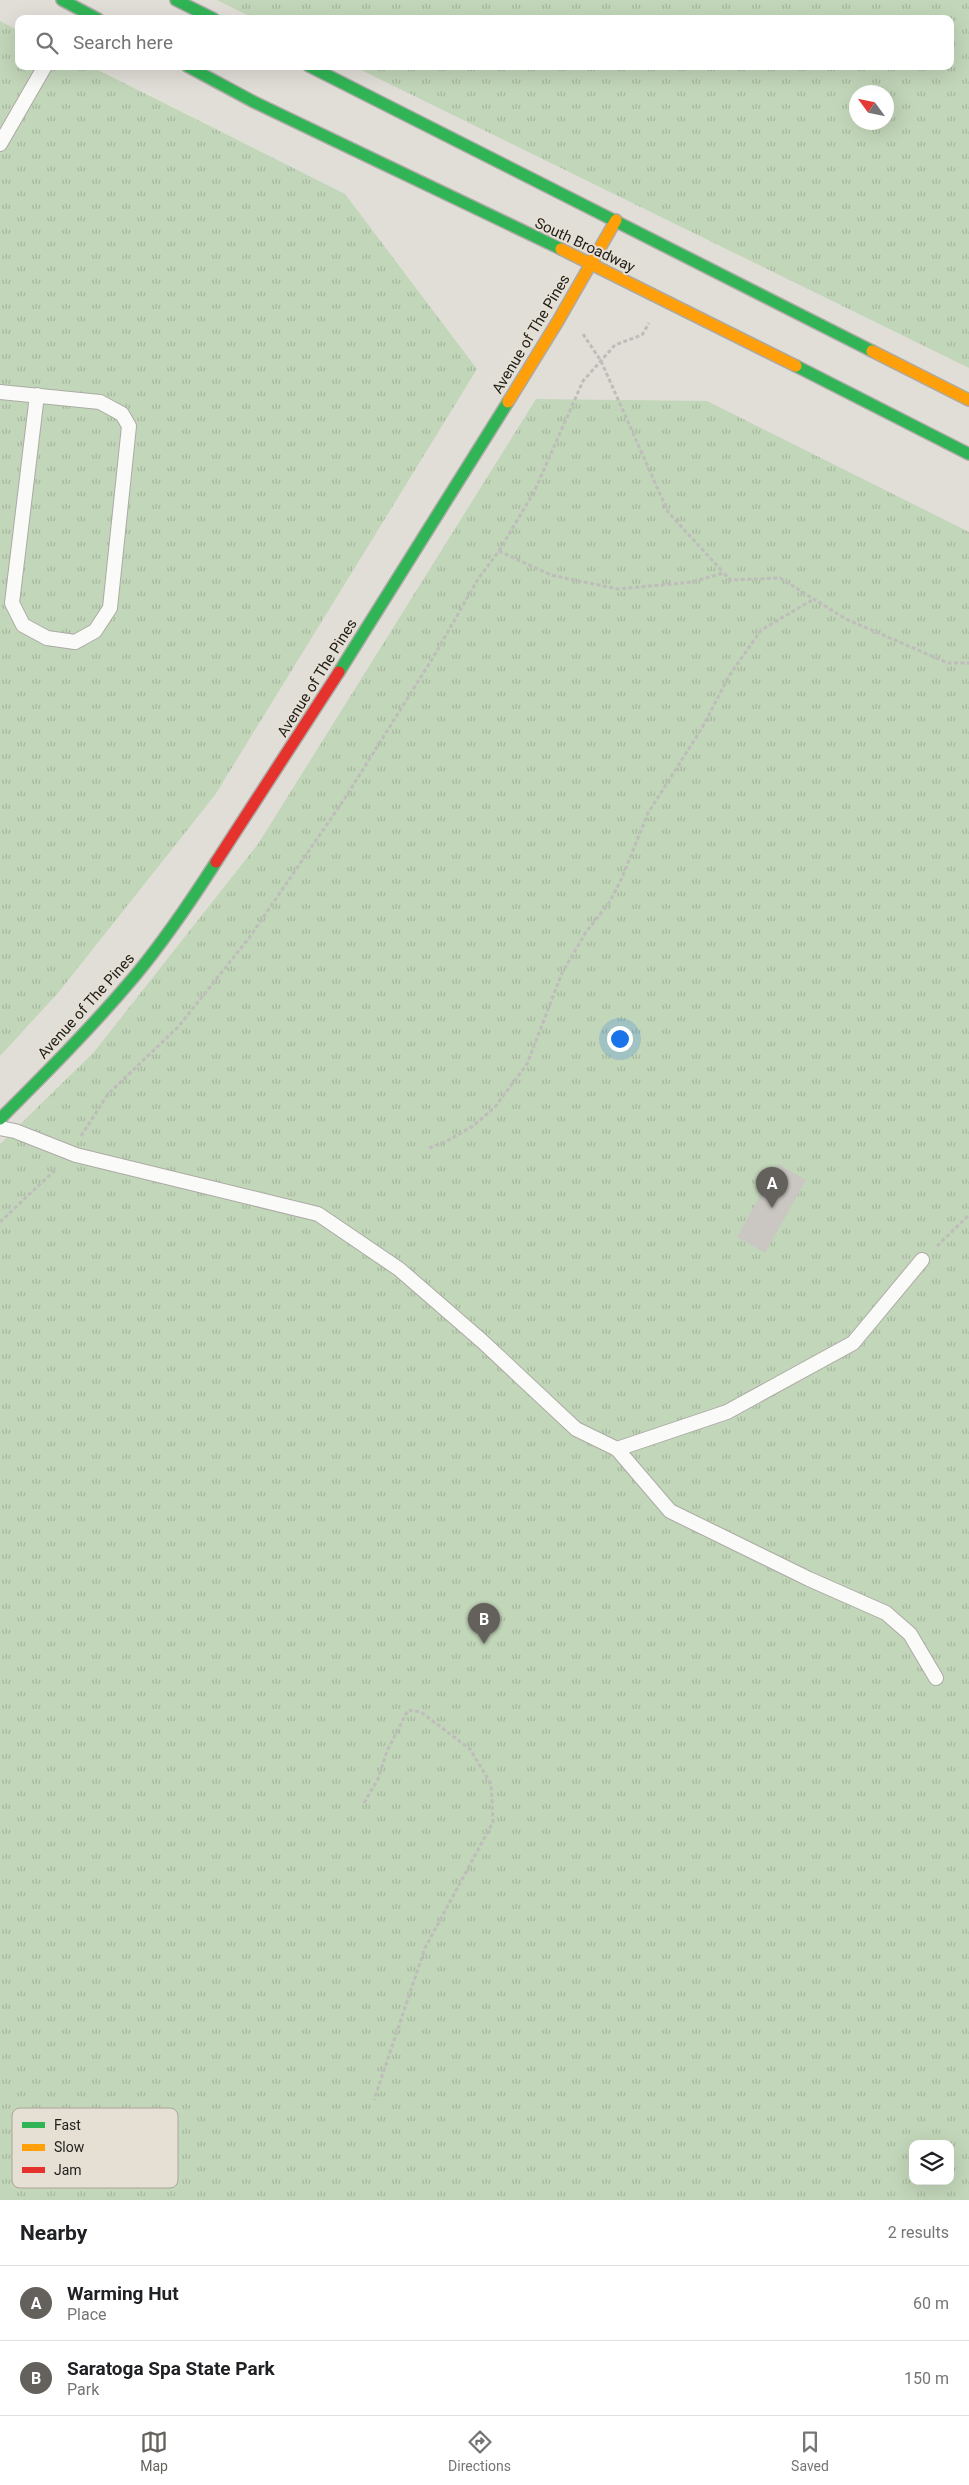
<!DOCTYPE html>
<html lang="en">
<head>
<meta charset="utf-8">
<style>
  body { margin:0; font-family:Roboto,sans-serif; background:#f2f2f2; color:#202124 }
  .controls { position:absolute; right:15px; bottom:15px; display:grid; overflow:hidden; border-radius:10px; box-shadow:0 5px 20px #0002 }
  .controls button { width:45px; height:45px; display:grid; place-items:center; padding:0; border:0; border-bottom:1px solid #e0e0e0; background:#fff; color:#202124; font:25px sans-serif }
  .compass { position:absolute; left:849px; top:85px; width:45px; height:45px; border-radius:50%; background:#fff; box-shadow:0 5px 20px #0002; rotate:303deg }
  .you { position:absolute; left:619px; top:1038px; width:18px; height:18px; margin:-12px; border:4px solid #fff; border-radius:50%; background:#1a73e8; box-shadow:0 0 0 8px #1a73e833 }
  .badge { display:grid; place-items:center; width:32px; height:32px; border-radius:50%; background:#64615c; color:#fff; font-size:16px; font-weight:700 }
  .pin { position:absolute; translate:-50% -41px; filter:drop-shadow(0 1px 2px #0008) }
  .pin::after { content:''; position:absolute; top:26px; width:18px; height:15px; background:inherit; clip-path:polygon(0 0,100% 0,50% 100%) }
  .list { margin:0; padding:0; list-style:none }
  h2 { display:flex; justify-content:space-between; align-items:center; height:65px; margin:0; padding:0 20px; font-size:21px }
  h2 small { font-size:16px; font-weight:400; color:#757577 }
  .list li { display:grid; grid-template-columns:32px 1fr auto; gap:15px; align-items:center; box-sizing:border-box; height:75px; padding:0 20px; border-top:1px solid #e0e0e0 }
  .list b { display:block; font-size:19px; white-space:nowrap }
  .list p { margin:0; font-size:16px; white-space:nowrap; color:#757577 }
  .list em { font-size:16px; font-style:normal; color:#757577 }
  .icon { flex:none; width:28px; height:28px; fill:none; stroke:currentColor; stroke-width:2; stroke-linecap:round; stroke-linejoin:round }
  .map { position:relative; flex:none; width:969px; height:2200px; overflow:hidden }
  .search { position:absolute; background:#fff; box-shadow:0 5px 20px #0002; left:15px; right:15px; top:15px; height:55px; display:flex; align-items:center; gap:12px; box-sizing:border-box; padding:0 18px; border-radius:10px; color:#757577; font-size:19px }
  .sheet { height:215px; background:#fff }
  nav { display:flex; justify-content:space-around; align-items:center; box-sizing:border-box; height:70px; border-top:1px solid #e0e0e0; background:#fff; font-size:14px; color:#757577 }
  nav a { display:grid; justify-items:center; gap:2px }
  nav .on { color:#64615c }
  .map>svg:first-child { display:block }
</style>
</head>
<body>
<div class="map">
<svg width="969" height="2200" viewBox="0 0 969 2200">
  <defs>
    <pattern id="park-tufts" width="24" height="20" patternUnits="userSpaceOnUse" patternTransform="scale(1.25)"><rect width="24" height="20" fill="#c2d6b9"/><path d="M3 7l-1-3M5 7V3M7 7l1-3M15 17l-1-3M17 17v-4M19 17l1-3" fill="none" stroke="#a6b79e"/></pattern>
  </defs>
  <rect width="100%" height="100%" fill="#e1ded8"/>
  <g fill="url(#park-tufts)" fill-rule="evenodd">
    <path d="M217 0H969V368L353 66H950V19H255ZM856 92H886V122H856Z"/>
    <polygon points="0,21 19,31 19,66 90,66 345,194 477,369 215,795 58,993 0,1056"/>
    <path d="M536 399 707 401 969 532V2200H0V1144L94 1052 258 844ZM913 2144H950V2181H913Z"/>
  </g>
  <polygon fill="#cac7c3" points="778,1164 806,1180 765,1253 737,1237"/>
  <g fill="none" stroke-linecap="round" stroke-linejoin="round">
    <defs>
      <g id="lane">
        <polyline points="0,144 45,66"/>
        <polyline points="0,392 100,402 122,414 129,426 110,608 95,631 75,642 47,638 23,625 12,603 37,395"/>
        <polyline points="0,1128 15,1131 76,1155 318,1214 399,1269 482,1341 576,1429 617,1449 727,1412 853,1343 922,1260"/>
        <polyline points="617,1449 670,1511 809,1579 886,1613 910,1634 936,1678"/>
      </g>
      <g id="fast">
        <polyline points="62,0 98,19"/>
        <polyline points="176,0 214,19"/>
        <polyline points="187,66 254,102 561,249"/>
        <polyline points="309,66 872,351"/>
        <polyline points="796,366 969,454"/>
        <polyline points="339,672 508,402"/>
        <path d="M0 1119C46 1073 92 1027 134 977 164 941 191 901 216 862"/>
      </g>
      <g id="slow">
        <polyline points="561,249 796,366"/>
        <polyline points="872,351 969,400"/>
        <polyline points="508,402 558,321 616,220"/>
      </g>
      <polyline id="jam" points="216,862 339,672"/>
    </defs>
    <use href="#lane" stroke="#acaaa5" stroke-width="16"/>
    <use href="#fast" stroke="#acaaa5" stroke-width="14"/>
    <use href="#slow" stroke="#acaaa5" stroke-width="14"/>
    <use href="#jam" stroke="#acaaa5" stroke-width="14"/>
    <g stroke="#bebdbb" stroke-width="3" stroke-dasharray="4 2.5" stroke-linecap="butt">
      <polyline points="583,334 601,361 668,512 723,572"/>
      <polyline points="499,551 534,492 583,381 615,345 642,335 649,323"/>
      <polyline points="81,1136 108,1094 178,1027 249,938 345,798 434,656 478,579 499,551 551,575 618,589 691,582 724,573 730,580 780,578 846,619 948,663 969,663"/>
      <polyline points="429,1148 445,1142 473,1126 495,1107 527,1064 562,973 586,932 609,903 621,880 648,813 702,728 729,676 761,630 814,599"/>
      <polyline points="0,1222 56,1169"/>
      <polyline points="937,1246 969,1215"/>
      <polyline points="364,1803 378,1779 387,1751 408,1710 421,1712 470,1749 491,1784 493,1822 425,1948 374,2100"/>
    </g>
    <use href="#lane" stroke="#fafaf9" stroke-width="14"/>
    <use href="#fast" stroke="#30b455" stroke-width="11"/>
    <use href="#slow" stroke="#ff9f0a" stroke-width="11"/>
    <use href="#jam" stroke="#e5322d" stroke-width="11"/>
  </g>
  <g text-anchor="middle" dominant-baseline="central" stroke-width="4" stroke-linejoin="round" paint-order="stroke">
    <g font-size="15" fill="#201e1a" stroke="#e5dfd4">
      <text transform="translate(585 245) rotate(25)">South Broadway</text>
      <text transform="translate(531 334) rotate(-59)">Avenue of The Pines</text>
      <text transform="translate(317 678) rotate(-58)">Avenue of The Pines</text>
      <text transform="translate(86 1006) rotate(-48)">Avenue of The Pines</text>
    </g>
  </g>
  <rect x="12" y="2108" width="166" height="80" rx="8" fill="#e5dfd4" stroke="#aaa59c" stroke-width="1"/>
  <rect x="22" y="2122" width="23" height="6" fill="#30b455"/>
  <rect x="22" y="2144" width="23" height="7" fill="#ff9f0a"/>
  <rect x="22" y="2167" width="23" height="6" fill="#e5322d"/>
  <g font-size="14" fill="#201e1a">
    <text x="54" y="2130">Fast</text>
    <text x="54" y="2152">Slow</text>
    <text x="54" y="2175">Jam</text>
  </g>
</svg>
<div class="controls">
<button><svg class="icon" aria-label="layers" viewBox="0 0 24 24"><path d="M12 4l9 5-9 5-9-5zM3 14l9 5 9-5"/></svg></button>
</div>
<svg class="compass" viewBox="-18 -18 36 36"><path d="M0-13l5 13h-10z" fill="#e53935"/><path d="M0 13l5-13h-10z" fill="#757577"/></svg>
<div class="you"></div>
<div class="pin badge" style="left:772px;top:1208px">A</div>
<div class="pin badge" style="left:484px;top:1644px">B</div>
<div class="search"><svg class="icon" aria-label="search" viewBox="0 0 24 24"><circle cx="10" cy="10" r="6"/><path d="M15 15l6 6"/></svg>Search here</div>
</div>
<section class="sheet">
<h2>Nearby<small>2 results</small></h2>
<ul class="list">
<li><span class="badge">A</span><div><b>Warming Hut</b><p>Place</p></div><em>60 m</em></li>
<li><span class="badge">B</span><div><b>Saratoga Spa State Park</b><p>Park</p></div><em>150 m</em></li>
</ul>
</section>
<nav>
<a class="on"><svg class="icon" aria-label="map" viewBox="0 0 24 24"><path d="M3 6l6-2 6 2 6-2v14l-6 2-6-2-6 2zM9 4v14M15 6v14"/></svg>Map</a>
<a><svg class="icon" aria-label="directions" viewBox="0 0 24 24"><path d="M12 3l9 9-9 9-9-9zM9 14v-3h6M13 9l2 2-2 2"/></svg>Directions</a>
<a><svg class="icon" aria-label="saved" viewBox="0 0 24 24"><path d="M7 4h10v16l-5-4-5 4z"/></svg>Saved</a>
</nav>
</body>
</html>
